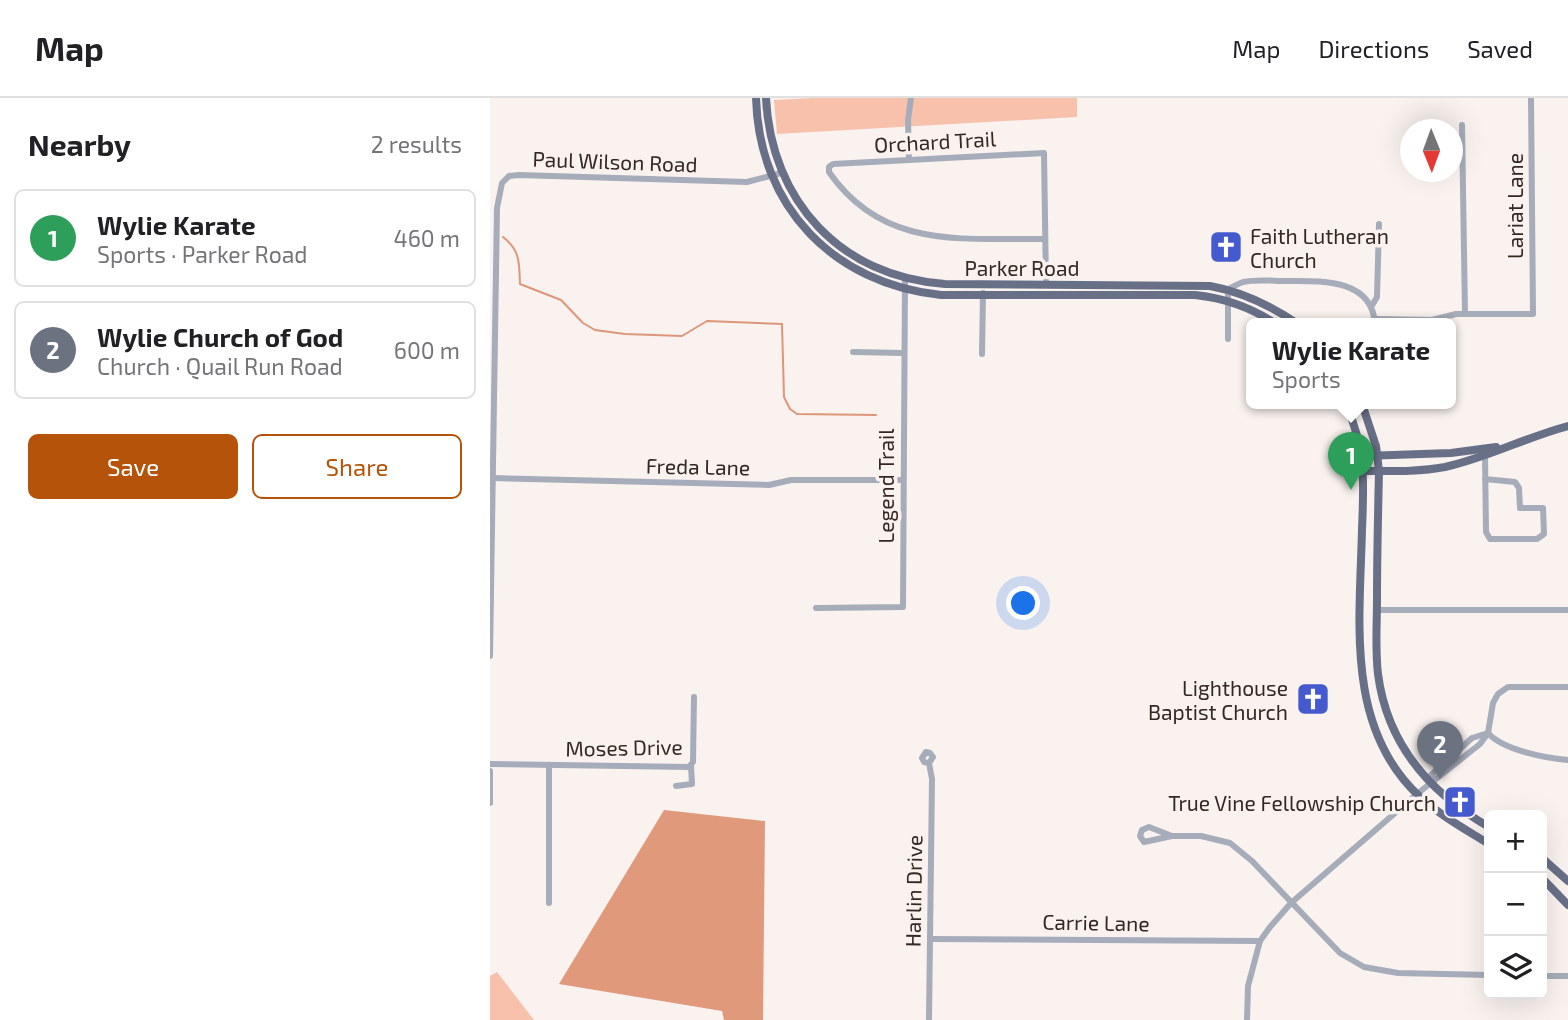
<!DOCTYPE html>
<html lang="en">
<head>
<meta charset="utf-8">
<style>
  body { margin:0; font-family:"Exo 2",sans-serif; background:#f6f6f6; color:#202124 }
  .controls { position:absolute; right:21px; bottom:21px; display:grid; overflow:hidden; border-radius:10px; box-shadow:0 7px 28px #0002 }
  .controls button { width:63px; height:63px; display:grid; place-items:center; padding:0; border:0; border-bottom:2px solid #e0e0e0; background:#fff; color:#202124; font:35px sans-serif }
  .compass { position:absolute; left:910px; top:21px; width:63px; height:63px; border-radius:50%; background:#fff; box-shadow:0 7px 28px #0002; rotate:179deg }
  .you { position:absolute; left:534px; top:506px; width:24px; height:24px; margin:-18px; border:5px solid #fff; border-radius:50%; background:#1a73e8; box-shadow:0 0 0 10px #1a73e833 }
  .badge { display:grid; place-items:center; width:46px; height:46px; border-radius:50%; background:#b45309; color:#fff; font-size:23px; font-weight:700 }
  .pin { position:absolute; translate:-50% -58px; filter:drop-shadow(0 2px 4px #0008) }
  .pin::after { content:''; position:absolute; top:37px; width:24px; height:21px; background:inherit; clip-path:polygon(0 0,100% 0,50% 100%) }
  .popup { position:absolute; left:756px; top:220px; width:210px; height:91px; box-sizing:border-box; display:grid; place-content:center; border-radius:10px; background:#fff; filter:drop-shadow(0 2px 5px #0005); font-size:23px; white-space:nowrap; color:#757577 }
  .popup b { font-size:26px; color:#202124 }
  .popup::after { content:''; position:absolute; left:50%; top:100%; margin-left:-14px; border:14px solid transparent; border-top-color:#fff }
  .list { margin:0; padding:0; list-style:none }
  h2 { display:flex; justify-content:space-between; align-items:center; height:91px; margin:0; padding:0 28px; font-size:30px }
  h2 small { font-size:23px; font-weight:400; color:#757577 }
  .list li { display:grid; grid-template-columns:46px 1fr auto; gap:21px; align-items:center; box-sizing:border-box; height:98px; margin:0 14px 14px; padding:0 14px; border:2px solid #e0e0e0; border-radius:10px }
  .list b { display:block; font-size:26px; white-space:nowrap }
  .list p { margin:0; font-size:23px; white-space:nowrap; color:#757577 }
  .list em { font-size:23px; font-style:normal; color:#757577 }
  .actions { display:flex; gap:14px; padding:21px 28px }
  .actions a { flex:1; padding:16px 0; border:2px solid #b45309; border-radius:10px; text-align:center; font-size:24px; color:#b45309 }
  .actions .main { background:#b45309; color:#fff }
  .icon { flex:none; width:38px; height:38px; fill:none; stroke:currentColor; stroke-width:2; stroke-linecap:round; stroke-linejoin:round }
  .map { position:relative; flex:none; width:1078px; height:922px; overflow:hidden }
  header { display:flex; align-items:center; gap:42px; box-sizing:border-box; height:98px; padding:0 35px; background:#fff; border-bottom:2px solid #e0e0e0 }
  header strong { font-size:33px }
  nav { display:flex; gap:38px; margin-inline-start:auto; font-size:24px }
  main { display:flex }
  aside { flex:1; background:#fff }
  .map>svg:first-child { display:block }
</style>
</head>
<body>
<header>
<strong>Map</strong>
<nav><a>Map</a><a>Directions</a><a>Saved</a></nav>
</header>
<main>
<aside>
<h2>Nearby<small>2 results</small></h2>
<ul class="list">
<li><span class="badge" style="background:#2e9e5b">1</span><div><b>Wylie Karate</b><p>Sports · Parker Road</p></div><em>460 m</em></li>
<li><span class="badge" style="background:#6b7280">2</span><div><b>Wylie Church of God</b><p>Church · Quail Run Road</p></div><em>600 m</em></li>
</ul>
<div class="actions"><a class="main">Save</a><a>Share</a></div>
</aside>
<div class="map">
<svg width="1078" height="922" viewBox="0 0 1078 922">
  <rect width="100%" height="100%" fill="#f9f2ef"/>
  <g fill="#f7c1ab">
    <polygon points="323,0 587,0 587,19 287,36 284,2"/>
    <polygon points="7,874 44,922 0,922 0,878"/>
  </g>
  <polygon fill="#e1997c" points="174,712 275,723 273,922 234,922 232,913 69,886"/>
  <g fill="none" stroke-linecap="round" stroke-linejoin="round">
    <path stroke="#dd9679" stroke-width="2" d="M13 139C31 153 29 166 30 186L71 202 93 225 105 232 135 236 192 238 217 223 292 226 294 299 300 311 307 316 386 317"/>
    <g stroke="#a7acba" stroke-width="6">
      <polyline points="972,27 975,216"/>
      <polyline points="419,62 418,22 421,0"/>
      <path d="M555 141C472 140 393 152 339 74V69L343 66 554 55 556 187"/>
      <polyline points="881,209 887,199 889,126"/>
      <polyline points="885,221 942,222 966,216 1043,216 1041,0"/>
      <path d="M738 241V191C743 189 747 186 753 184 766 181 783 183 797 183 830 183 882 180 885 226"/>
      <polyline points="363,254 413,255"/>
      <polyline points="492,256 493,195"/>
      <polyline points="995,357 996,434 1000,441 1047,441 1054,436 1053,410 1030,410 1029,390 1025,384 995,381"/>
      <polyline points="2,380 279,387 301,382 413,382"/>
      <polyline points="326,510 413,509 415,180"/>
      <polyline points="887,512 1078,512"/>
      <polyline points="0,558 7,110 12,85 19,78 29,77 257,84 291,75"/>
      <path d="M998 635C1013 652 1055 660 1078 662"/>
      <polyline points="439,665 434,664 432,660 436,654 440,655 443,659 439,665 442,681 439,922"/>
      <polyline points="0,666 199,669 203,664 204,599"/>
      <polyline points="0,673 0,705"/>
      <polyline points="942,686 941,677 982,640 998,635"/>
      <polyline points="186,688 202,686 201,668"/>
      <polyline points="682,738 659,729 652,732 650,738 654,744 682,738 711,738 740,745 762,763 850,855 874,869 908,875 999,877"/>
      <polyline points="59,805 59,668"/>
      <polyline points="441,841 770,843"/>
      <polyline points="1052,878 1078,878"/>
      <polyline points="757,922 758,888 770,843 780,829 801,805 927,696 990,646 998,635 1003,605 1008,596 1018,589 1078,589"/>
    </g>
    <g stroke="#687088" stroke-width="8">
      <path d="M266 0C269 109 344 186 451 197H705C734 200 762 210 786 226"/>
      <path d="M276 0C281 103 351 179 455 186L720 188C753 194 780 207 808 226"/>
      <path d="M856 306C876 352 874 383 872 431 870 523 855 629 929 698 951 718 975 731 999 746"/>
      <path d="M872 306 886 348 889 373C888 416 887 458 887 501 887 526 885 551 888 576 897 646 940 695 999 729"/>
      <polyline points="873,358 961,355 1006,349"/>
      <path d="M874 373C901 373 928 374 955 369 997 360 1036 339 1078 328"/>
      <polyline points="1052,760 1078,783"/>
      <polyline points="1052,780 1078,807"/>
    </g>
  </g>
  <defs>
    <symbol id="church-square" viewBox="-11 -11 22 22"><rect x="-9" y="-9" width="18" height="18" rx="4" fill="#445ace" stroke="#f9f2ef"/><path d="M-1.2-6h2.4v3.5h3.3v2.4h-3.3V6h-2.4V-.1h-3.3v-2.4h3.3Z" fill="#fff"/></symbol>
  </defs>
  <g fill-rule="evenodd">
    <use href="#church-square" x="717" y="130" width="38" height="38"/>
    <use href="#church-square" x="804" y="582" width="38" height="38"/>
    <use href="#church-square" x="951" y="685" width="38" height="38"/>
  </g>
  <g text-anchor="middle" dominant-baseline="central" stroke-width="7" stroke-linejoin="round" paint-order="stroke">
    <g font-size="21" fill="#352722" stroke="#f9f2ef">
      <text transform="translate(445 43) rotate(-3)">Orchard Trail</text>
      <text transform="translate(125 63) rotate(2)">Paul Wilson Road</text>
      <text transform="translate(1024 108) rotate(-90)">Lariat Lane</text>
      <text x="532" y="169">Parker Road</text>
      <text transform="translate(208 368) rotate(1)">Freda Lane</text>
      <text transform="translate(395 388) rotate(-90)">Legend Trail</text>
      <text transform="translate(134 649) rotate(-1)">Moses Drive</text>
      <text transform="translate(423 793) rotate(-89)">Harlin Drive</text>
      <text transform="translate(606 824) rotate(1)">Carrie Lane</text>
    </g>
    <g font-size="21" fill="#352722" stroke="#f9f2ef" text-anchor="end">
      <text x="760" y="137" text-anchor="start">Faith Lutheran<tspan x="760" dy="24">Church</tspan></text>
      <text x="798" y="589">Lighthouse<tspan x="798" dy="24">Baptist Church</tspan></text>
      <text x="946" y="704">True Vine Fellowship Church</text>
    </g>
  </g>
</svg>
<div class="controls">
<button>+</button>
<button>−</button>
<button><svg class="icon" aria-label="layers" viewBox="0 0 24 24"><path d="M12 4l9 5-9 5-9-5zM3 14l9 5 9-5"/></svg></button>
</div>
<svg class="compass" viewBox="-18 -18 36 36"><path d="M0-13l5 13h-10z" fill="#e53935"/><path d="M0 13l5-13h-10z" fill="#757577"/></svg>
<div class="you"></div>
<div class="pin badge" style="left:861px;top:392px;background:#2e9e5b">1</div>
<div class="popup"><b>Wylie Karate</b>Sports</div>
<div class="pin badge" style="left:950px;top:681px;background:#6b7280">2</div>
</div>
</main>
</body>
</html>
